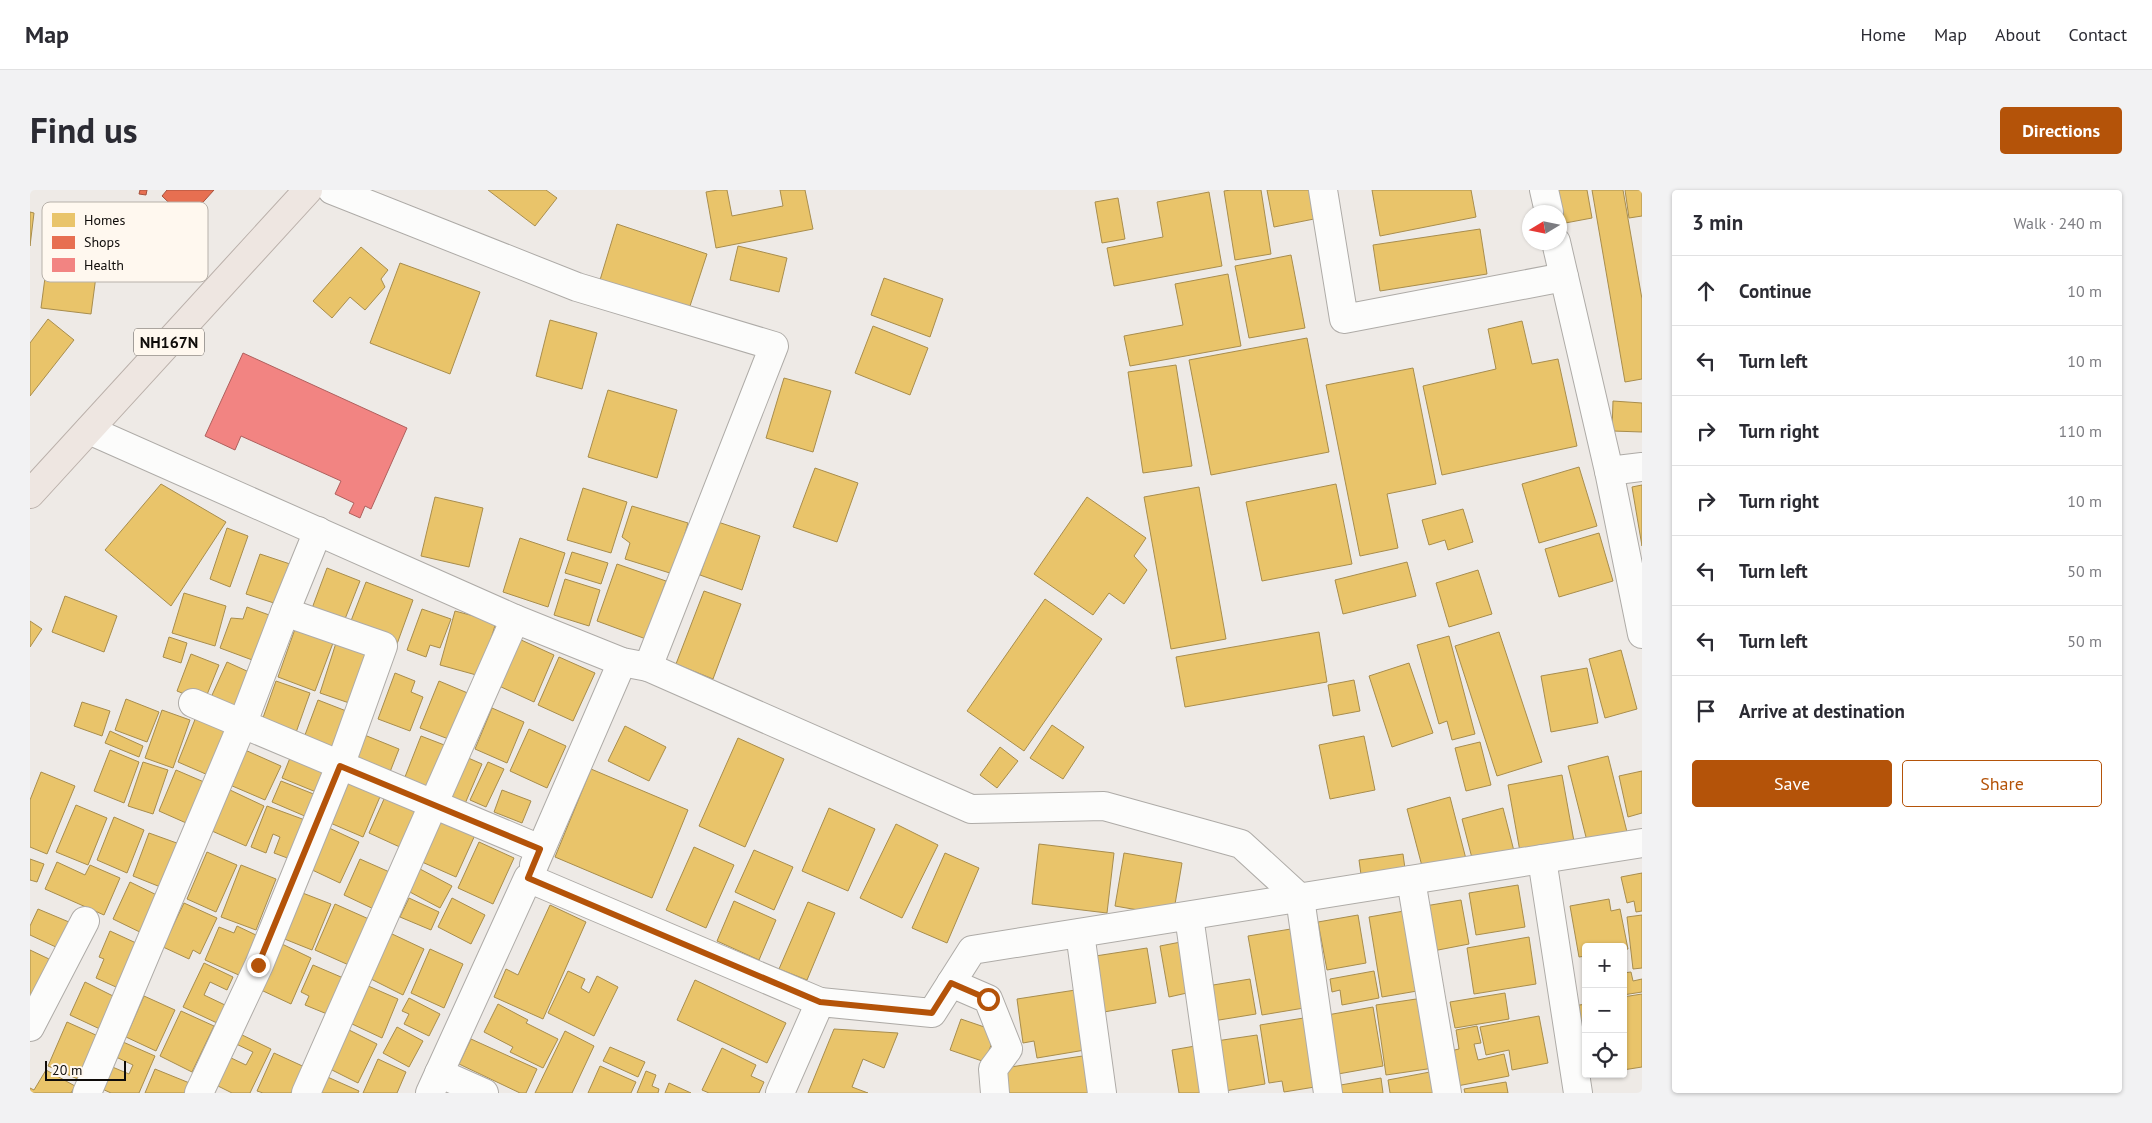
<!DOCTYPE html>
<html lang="en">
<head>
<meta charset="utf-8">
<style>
  body { margin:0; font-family:"PT Sans",sans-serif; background:#f2f2f3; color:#2b2b33 }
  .controls { position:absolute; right:15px; bottom:15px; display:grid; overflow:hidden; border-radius:5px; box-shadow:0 1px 4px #0004 }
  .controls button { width:45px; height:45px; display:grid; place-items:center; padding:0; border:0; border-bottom:1px solid #e1e1e2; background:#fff; color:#2b2b33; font:25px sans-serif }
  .compass { position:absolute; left:1492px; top:15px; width:45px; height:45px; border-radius:50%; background:#fff; box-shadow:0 1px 4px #0004; rotate:260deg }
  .scale { position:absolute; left:15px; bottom:12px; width:81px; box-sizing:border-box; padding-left:5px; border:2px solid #0f0c0a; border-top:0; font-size:14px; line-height:18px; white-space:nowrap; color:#0f0c0a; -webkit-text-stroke:4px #fff8ef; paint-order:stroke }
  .stop { position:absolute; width:15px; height:15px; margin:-11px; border:4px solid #b45309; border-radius:50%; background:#fff }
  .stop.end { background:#b45309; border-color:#fff; box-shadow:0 1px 5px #0008 }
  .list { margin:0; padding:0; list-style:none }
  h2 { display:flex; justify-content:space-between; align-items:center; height:65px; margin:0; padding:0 20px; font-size:21px }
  h2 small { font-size:16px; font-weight:400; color:#7c7c81 }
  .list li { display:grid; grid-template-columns:32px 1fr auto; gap:15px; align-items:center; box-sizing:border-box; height:70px; padding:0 20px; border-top:1px solid #e1e1e2 }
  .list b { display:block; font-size:19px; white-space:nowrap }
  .list em { font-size:16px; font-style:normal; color:#7c7c81 }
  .actions { display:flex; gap:10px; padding:15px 20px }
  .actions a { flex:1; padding:11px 0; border:1px solid #b45309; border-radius:5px; text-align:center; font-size:18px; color:#b45309 }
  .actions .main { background:#b45309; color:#fff }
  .icon { flex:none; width:28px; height:28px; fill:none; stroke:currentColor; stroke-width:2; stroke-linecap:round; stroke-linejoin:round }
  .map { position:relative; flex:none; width:1612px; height:903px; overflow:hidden; border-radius:5px }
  header { display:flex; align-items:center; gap:30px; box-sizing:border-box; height:70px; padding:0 25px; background:#fff; border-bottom:1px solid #e1e1e2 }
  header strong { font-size:24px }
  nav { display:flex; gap:28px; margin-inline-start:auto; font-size:18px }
  .intro { display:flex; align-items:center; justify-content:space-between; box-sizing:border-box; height:120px; padding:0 30px }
  h1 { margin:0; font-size:35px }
  .button { padding:12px 22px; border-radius:5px; background:#b45309; color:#fff; font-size:18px; font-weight:700 }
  main { display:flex; gap:30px; padding:0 30px }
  aside { flex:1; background:#fff; border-radius:5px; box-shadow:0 1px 4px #0004 }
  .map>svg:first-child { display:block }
</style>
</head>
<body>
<header>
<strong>Map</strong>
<nav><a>Home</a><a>Map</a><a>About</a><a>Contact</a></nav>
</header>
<div class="intro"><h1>Find us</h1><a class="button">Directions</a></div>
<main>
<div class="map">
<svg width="1612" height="903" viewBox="0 0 1612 903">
  <rect width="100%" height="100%" fill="#eeeae6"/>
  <g fill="#e9c46a" stroke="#a88d4d">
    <polygon points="458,0 516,0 527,8 505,36"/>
    <polygon points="688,0 697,0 702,26 753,16 750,0 775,0 783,39 686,58 676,2"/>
    <polygon points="1201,0 1231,0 1241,64 1205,70 1194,1"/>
    <polygon points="1237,0 1288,0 1294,27 1244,37"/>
    <polygon points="1342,0 1441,0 1446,27 1350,46"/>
    <polygon points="1507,0 1557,0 1562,28 1530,34 1530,22"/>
    <polygon points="1562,0 1593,0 1612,109 1612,189 1595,192"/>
    <polygon points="1595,0 1612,0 1612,26 1599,28"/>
    <polygon points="1179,2 1192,76 1084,96 1077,58 1133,47 1127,12"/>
    <polygon points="1088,8 1095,49 1072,53 1065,12"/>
    <polygon points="0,22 4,23 0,56"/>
    <polygon points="23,27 73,33 61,124 11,118"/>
    <polygon points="587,34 677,64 659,119 570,90"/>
    <polygon points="1450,39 1457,84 1350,101 1343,55"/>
    <polygon points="708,56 757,68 749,102 700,90"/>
    <polygon points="331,57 358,80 351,89 355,97 335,120 320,107 302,128 283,111"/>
    <polygon points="1261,65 1275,138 1219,148 1205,76"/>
    <polygon points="370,73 450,102 420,184 340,153"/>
    <polygon points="1198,84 1211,156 1100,176 1094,146 1153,135 1145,94"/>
    <polygon points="854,88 913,109 900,147 841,125"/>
    <polygon points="18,129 44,150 0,206 0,153"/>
    <polygon points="520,130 567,143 552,199 506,186"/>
    <polygon points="1492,131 1502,174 1528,169 1547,256 1412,285 1393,196 1466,179 1458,139"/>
    <polygon points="843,136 898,158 880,205 825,183"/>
    <polygon points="1277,148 1299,262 1181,285 1159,170"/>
    <polygon points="1146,175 1162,276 1113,283 1098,182"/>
    <polygon points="1383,178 1406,294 1357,304 1368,358 1330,366 1296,195"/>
    <polygon points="754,188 801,201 783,262 736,248"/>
    <polygon points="578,200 647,220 627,288 558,267"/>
    <polygon points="1583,211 1612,213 1612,242 1582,241"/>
    <polygon points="1549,277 1567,336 1509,353 1492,294"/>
    <polygon points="785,278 828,293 807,352 763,337"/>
    <polygon points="131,294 196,332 141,416 75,360"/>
    <polygon points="1306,294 1322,374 1232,391 1216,312"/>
    <polygon points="1612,295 1612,356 1602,297"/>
    <polygon points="1169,297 1196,449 1141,459 1114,307"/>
    <polygon points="553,298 597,312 581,363 537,350"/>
    <polygon points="405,307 453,318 439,377 391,366"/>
    <polygon points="1057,307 1116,348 1104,366 1117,380 1094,414 1079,403 1063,425 1004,384"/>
    <polygon points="602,316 658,333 643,384 595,369 600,353 592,347"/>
    <polygon points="1433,319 1443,352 1418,360 1415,350 1399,355 1392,330"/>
    <polygon points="688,332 730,346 712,400 670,385"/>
    <polygon points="197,338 218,346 200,397 180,389"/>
    <polygon points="1569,343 1583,391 1529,407 1515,359"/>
    <polygon points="490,348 535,363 518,417 473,402"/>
    <polygon points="542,362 578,373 571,394 535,383"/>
    <polygon points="230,364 260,374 247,414 216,404"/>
    <polygon points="1377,372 1386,406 1313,424 1305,390"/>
    <polygon points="587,374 636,391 616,449 567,431"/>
    <polygon points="297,378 330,391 313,434 281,421"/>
    <polygon points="1448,380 1462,424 1419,437 1406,393"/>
    <polygon points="535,389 570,400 559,436 524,425"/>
    <polygon points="336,392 383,410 367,454 319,436"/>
    <polygon points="674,401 711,414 683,489 646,474"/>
    <polygon points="154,403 196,416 185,456 142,443"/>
    <polygon points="35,406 87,426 74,462 22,442"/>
    <polygon points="1015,409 1072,449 994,561 937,521"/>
    <polygon points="217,417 242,426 225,471 190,458 201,428 213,429"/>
    <polygon points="392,419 421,429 410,458 400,455 396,467 377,460"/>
    <polygon points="425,421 466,432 450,486 410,475"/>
    <polygon points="0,431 12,439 0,457"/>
    <polygon points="265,439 303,453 285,501 248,487"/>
    <polygon points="1289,442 1297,492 1155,517 1146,467"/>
    <polygon points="1469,442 1512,572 1467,586 1425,456"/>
    <polygon points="1419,446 1445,544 1422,550 1417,531 1409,534 1387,455"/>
    <polygon points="139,447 157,453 151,473 133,467"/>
    <polygon points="489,449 524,465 504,512 469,496"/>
    <polygon points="306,453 345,465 328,516 290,503"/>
    <polygon points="1591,460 1607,519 1575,528 1559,469"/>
    <polygon points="161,464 189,475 174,512 147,501"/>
    <polygon points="529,467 565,483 543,531 508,515"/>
    <polygon points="197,472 230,487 211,529 178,514"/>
    <polygon points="1379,473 1403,543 1362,557 1339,486"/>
    <polygon points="1557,478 1568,533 1521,542 1511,486"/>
    <polygon points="365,483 385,491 381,502 393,507 380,541 348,529"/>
    <polygon points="1324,490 1330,521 1303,526 1298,495"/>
    <polygon points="246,491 280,503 263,551 229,539"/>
    <polygon points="409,491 440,504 421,550 390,538"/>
    <polygon points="96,509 129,522 117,552 85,540"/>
    <polygon points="288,510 324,524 309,567 272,553"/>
    <polygon points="52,512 80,521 72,546 44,536"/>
    <polygon points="462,518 494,532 477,573 445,559"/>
    <polygon points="132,520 160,530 143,578 115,568"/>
    <polygon points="166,527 197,539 178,585 148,572"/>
    <polygon points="1022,535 1054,557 1033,589 1000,568"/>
    <polygon points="595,536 636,557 619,591 578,571"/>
    <polygon points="499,539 536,556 517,598 480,581"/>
    <polygon points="80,541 113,556 109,567 75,553"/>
    <polygon points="332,544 369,559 358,587 321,572"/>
    <polygon points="391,546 422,558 404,604 373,592"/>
    <polygon points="1334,546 1345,600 1300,609 1289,555"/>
    <polygon points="708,548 754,569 715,657 669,636"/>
    <polygon points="1450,552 1461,595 1436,601 1425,558"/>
    <polygon points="970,557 988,571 967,598 950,585"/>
    <polygon points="80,560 109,572 94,613 64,601"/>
    <polygon points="215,560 251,576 235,610 200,595"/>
    <polygon points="262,563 296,578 286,602 252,588"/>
    <polygon points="1578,566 1598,646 1558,655 1538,576"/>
    <polygon points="436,567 452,574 434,616 417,608"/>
    <polygon points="113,572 138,580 123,624 98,616"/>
    <polygon points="458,572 474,579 456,617 440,610"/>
    <polygon points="561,579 658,620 622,708 525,667"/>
    <polygon points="146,580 181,595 163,636 129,621"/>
    <polygon points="1612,581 1612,623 1598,627 1589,586"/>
    <polygon points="11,582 45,596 17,664 0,657 0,610"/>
    <polygon points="1532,585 1545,657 1491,667 1478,595"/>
    <polygon points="317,587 352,602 333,647 298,632"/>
    <polygon points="251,591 286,605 277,627 242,612"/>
    <polygon points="200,600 234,616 216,656 182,641"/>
    <polygon points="358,600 391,615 372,658 339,643"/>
    <polygon points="472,600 501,611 492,633 464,622"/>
    <polygon points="1420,607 1436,669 1393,680 1377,619"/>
    <polygon points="46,615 77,628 58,675 26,662"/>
    <polygon points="237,616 275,630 260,669 244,663 250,647 243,644 236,663 221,657"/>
    <polygon points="799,618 845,639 818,701 772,681"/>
    <polygon points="1473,618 1485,665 1444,676 1432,629"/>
    <polygon points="84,627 114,640 97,683 67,670"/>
    <polygon points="411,629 445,645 426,687 392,672"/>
    <polygon points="866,634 908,655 872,728 830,708"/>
    <polygon points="297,637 329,652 310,693 278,678"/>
    <polygon points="119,643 155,656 138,700 103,686"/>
    <polygon points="449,652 484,668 463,714 428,698"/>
    <polygon points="1009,654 1084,663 1077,723 1002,714"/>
    <polygon points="664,657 704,675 676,738 636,720"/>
    <polygon points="724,660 763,677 744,720 705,702"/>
    <polygon points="177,662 207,675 186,722 157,709"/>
    <polygon points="915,663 949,678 917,753 882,738"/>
    <polygon points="1094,663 1152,673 1143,726 1085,716"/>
    <polygon points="1373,664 1376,686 1332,692 1329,670"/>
    <polygon points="0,669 14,674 7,692 0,690"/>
    <polygon points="330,669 364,684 348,721 314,705"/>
    <polygon points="27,672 55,685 60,675 90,688 74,725 15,699"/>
    <polygon points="211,675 246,689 226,740 191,727"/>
    <polygon points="390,679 422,696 410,718 378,701"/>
    <polygon points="1612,683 1612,721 1606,722 1604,711 1597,713 1591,687"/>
    <polygon points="100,692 135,709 118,746 83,729"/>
    <polygon points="1488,695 1495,737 1446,745 1439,703"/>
    <polygon points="270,702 301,714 282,760 252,748"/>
    <polygon points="379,708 409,722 401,740 370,727"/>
    <polygon points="422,708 455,725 441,754 408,737"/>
    <polygon points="1579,709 1581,721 1590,719 1598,759 1593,760 1593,757 1556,757 1556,766 1549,767 1540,716"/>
    <polygon points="1431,710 1439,754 1403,761 1395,716"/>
    <polygon points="704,711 746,730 729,770 687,751"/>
    <polygon points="778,712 805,723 777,790 749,779"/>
    <polygon points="154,713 187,728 170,764 163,760 159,769 133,757"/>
    <polygon points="305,714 341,730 321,776 285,760"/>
    <polygon points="520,715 556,732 513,829 464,807 476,779 488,785"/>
    <polygon points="8,719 39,732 28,758 0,745 0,736"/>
    <polygon points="1380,720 1393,800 1352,807 1339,727"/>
    <polygon points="1328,725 1336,773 1297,780 1288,732"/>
    <polygon points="1612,725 1612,778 1603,779 1597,727"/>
    <polygon points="207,736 228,746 211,786 175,770 189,737 204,743"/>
    <polygon points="1267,738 1280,817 1232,825 1218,746"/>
    <polygon points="80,741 117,758 97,802 66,788 74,769 69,767"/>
    <polygon points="360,743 394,759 373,805 339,788"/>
    <polygon points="1499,747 1506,794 1444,804 1437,758"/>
    <polygon points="1156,751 1166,801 1139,807 1130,756"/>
    <polygon points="252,754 281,768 261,814 231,800"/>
    <polygon points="1117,758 1126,813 1068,823 1059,767"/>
    <polygon points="400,759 433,774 414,818 381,803"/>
    <polygon points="0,760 19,769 1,810 0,810"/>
    <polygon points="174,773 203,787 197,800 180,792 174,805 195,815 187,833 153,817"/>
    <polygon points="283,775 318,790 302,826 275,815 279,806 271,802"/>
    <polygon points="538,781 555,789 551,798 559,803 567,786 588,797 564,846 518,823"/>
    <polygon points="1344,781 1349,808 1312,815 1310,800 1302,802 1300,789"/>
    <polygon points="1601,782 1603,791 1612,789 1612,802 1593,805 1593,783"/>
    <polygon points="1220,789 1226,824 1183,831 1177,796"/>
    <polygon points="665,790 756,833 737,873 647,830"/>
    <polygon points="55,792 87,808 72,840 40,825"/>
    <polygon points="336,795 368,809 352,848 320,833"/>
    <polygon points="1052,799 1061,859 1007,868 1004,851 993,853 987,809"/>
    <polygon points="1475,803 1479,829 1425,838 1420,812"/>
    <polygon points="1612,804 1612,877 1593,880 1593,807"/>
    <polygon points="114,806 145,820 126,861 96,847"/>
    <polygon points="379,808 410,824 399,846 374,834 379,824 372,821"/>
    <polygon points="1393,808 1404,878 1356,885 1346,815"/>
    <polygon points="468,814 498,830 496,833 528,849 513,878 480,862 483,857 454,842"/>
    <polygon points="1556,814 1556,884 1569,884 1555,887 1543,816"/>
    <polygon points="1343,817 1353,876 1308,884 1297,825"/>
    <polygon points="151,821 184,836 162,882 130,866"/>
    <polygon points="1509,826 1518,873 1482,880 1479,860 1456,865 1450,837"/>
    <polygon points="1280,827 1291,896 1254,902 1252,891 1239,893 1230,835"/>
    <polygon points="931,829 966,841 955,872 920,860"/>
    <polygon points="37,832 68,846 50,890 18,876"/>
    <polygon points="1447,836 1451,853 1444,854 1448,870 1474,864 1479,886 1422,897 1416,862 1429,859 1426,840"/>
    <polygon points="367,837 393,851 379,877 353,863"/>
    <polygon points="315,838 347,854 328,893 296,877"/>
    <polygon points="804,839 868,843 854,878 833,869 822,897 838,903 778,903"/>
    <polygon points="535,841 564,856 542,903 505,903"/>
    <polygon points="206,842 241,859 220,903 202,903 186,895 199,867 216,875 223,862 202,852"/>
    <polygon points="1227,845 1235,894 1195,901 1186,851"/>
    <polygon points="441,849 507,879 496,903 490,903 429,874"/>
    <polygon points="93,852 125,866 109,903 81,903 70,898 80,876 99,884 103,875 86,867"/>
    <polygon points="1171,855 1180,903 1149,903 1142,860"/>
    <polygon points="580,857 615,872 608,887 573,871"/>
    <polygon points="692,858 726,875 721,886 734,892 729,903 679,903 672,900"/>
    <polygon points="244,863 279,879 268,903 233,903 227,901"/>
    <polygon points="1059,865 1064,903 979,903 974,878"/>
    <polygon points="348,869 376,882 367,903 333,903"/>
    <polygon points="570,876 606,892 601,903 558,903"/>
    <polygon points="125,879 162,894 158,903 115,903"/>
    <polygon points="16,880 45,896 41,903 0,903 0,898 4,900"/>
    <polygon points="616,881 626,885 622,896 629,899 628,903 607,903"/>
    <polygon points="1400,882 1404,903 1360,903 1358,890"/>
    <polygon points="293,885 329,901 328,903 285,903"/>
    <polygon points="1351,888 1353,903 1306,903 1305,896"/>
    <polygon points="1476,892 1478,903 1435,903 1434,899"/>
    <polygon points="639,893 661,903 635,903"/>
  </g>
  <g fill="#e76f51" stroke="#a6513c">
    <polygon points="110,0 117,0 116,5 109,4"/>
    <polygon points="137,0 184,0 157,30 132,6"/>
  </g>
  <polygon fill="#f28482" stroke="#ae605e" points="213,163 377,238 341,319 335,316 330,328 319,323 324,313 305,304 311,291 211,246 205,260 175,246"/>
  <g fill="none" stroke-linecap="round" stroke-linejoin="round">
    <defs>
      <g id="street">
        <polyline points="302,0 547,97 744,156 618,477 941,619 1074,616 1211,654 1270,708 1298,903"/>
        <polyline points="1293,0 1314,129 1534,87"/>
        <polyline points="1514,0 1519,22"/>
        <polyline points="1526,52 1579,281 1612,277"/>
        <polyline points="59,240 485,429"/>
        <polyline points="1579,281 1612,444"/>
        <polyline points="163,513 510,659"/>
        <polyline points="1512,669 1548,903"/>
        <polyline points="504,675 592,472"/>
        <polyline points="1381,690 1417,903"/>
        <polyline points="1159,726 1184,903"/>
        <polyline points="1050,743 1072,903"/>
        <polyline points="921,793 958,809 978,859 963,879 965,903"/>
        <polyline points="0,837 55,731"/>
        <polyline points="409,883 454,903"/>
        <polyline points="57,903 212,535 255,422"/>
        <polyline points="169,903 229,775 310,576 353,456 255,422 288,341"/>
        <polyline points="276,903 485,429 592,472 618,477"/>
        <polyline points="400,903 498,688 790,812"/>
        <polyline points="750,903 790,812 902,823 942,760 1612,653"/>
      </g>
      <polyline id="highway" points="0,304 278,0"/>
    </defs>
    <use href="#street" stroke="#aeaba7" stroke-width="30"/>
    <use href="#highway" stroke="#bab0aa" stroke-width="30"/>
    <use href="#street" stroke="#fcfcfb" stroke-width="28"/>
    <use href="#highway" stroke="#eee6e1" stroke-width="28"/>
  </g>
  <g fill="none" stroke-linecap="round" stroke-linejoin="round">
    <polyline stroke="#b45309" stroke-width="6" points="228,775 310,576 510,659 498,688 790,812 902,823 921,793 958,809"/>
  </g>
  <g text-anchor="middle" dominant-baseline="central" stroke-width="5" stroke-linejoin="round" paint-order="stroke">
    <rect fill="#fff8ef" stroke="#57534f" stroke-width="1" x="104" y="138.5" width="70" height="27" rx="4"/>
    <g font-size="16" font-weight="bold" fill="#0f0c0a">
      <text x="139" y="152">NH167N</text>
    </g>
  </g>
  <rect x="12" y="12" width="166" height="80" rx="8" fill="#fff8ef" stroke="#b7b1aa" stroke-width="1"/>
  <rect x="22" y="23" width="23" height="14" fill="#e9c46a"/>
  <rect x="22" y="46" width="23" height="13" fill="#e76f51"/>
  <rect x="22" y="68" width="23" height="14" fill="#f28482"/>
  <g font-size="14" fill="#0f0c0a">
    <text x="54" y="35">Homes</text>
    <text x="54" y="57">Shops</text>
    <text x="54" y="80">Health</text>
  </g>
</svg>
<div class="controls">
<button>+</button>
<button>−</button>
<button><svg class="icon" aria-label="locate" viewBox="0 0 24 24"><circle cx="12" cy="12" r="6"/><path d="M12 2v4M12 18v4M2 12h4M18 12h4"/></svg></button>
</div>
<svg class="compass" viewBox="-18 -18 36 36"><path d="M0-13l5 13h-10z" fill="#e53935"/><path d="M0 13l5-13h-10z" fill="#7c7c81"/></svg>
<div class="scale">20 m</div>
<div class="stop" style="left:958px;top:809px"></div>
<div class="stop end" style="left:228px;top:775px"></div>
</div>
<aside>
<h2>3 min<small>Walk · 240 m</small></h2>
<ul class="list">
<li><svg class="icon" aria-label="ahead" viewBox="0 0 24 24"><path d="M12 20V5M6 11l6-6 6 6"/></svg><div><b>Continue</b></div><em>10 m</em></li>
<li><svg class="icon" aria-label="left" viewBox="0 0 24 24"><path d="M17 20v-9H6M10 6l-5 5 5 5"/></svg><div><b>Turn left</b></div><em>10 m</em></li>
<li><svg class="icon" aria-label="right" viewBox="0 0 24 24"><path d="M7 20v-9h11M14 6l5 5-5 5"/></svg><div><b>Turn right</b></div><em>110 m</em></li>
<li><svg class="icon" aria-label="right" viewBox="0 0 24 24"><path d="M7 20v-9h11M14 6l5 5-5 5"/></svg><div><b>Turn right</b></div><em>10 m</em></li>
<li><svg class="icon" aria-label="left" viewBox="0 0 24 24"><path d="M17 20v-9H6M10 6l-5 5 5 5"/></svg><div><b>Turn left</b></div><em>50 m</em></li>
<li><svg class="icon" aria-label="left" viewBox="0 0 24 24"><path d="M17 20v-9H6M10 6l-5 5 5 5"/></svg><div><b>Turn left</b></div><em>50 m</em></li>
<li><svg class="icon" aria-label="arrive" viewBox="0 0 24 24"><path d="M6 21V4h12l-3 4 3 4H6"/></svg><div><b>Arrive at destination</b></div></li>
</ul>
<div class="actions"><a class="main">Save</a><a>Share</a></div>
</aside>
</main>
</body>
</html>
